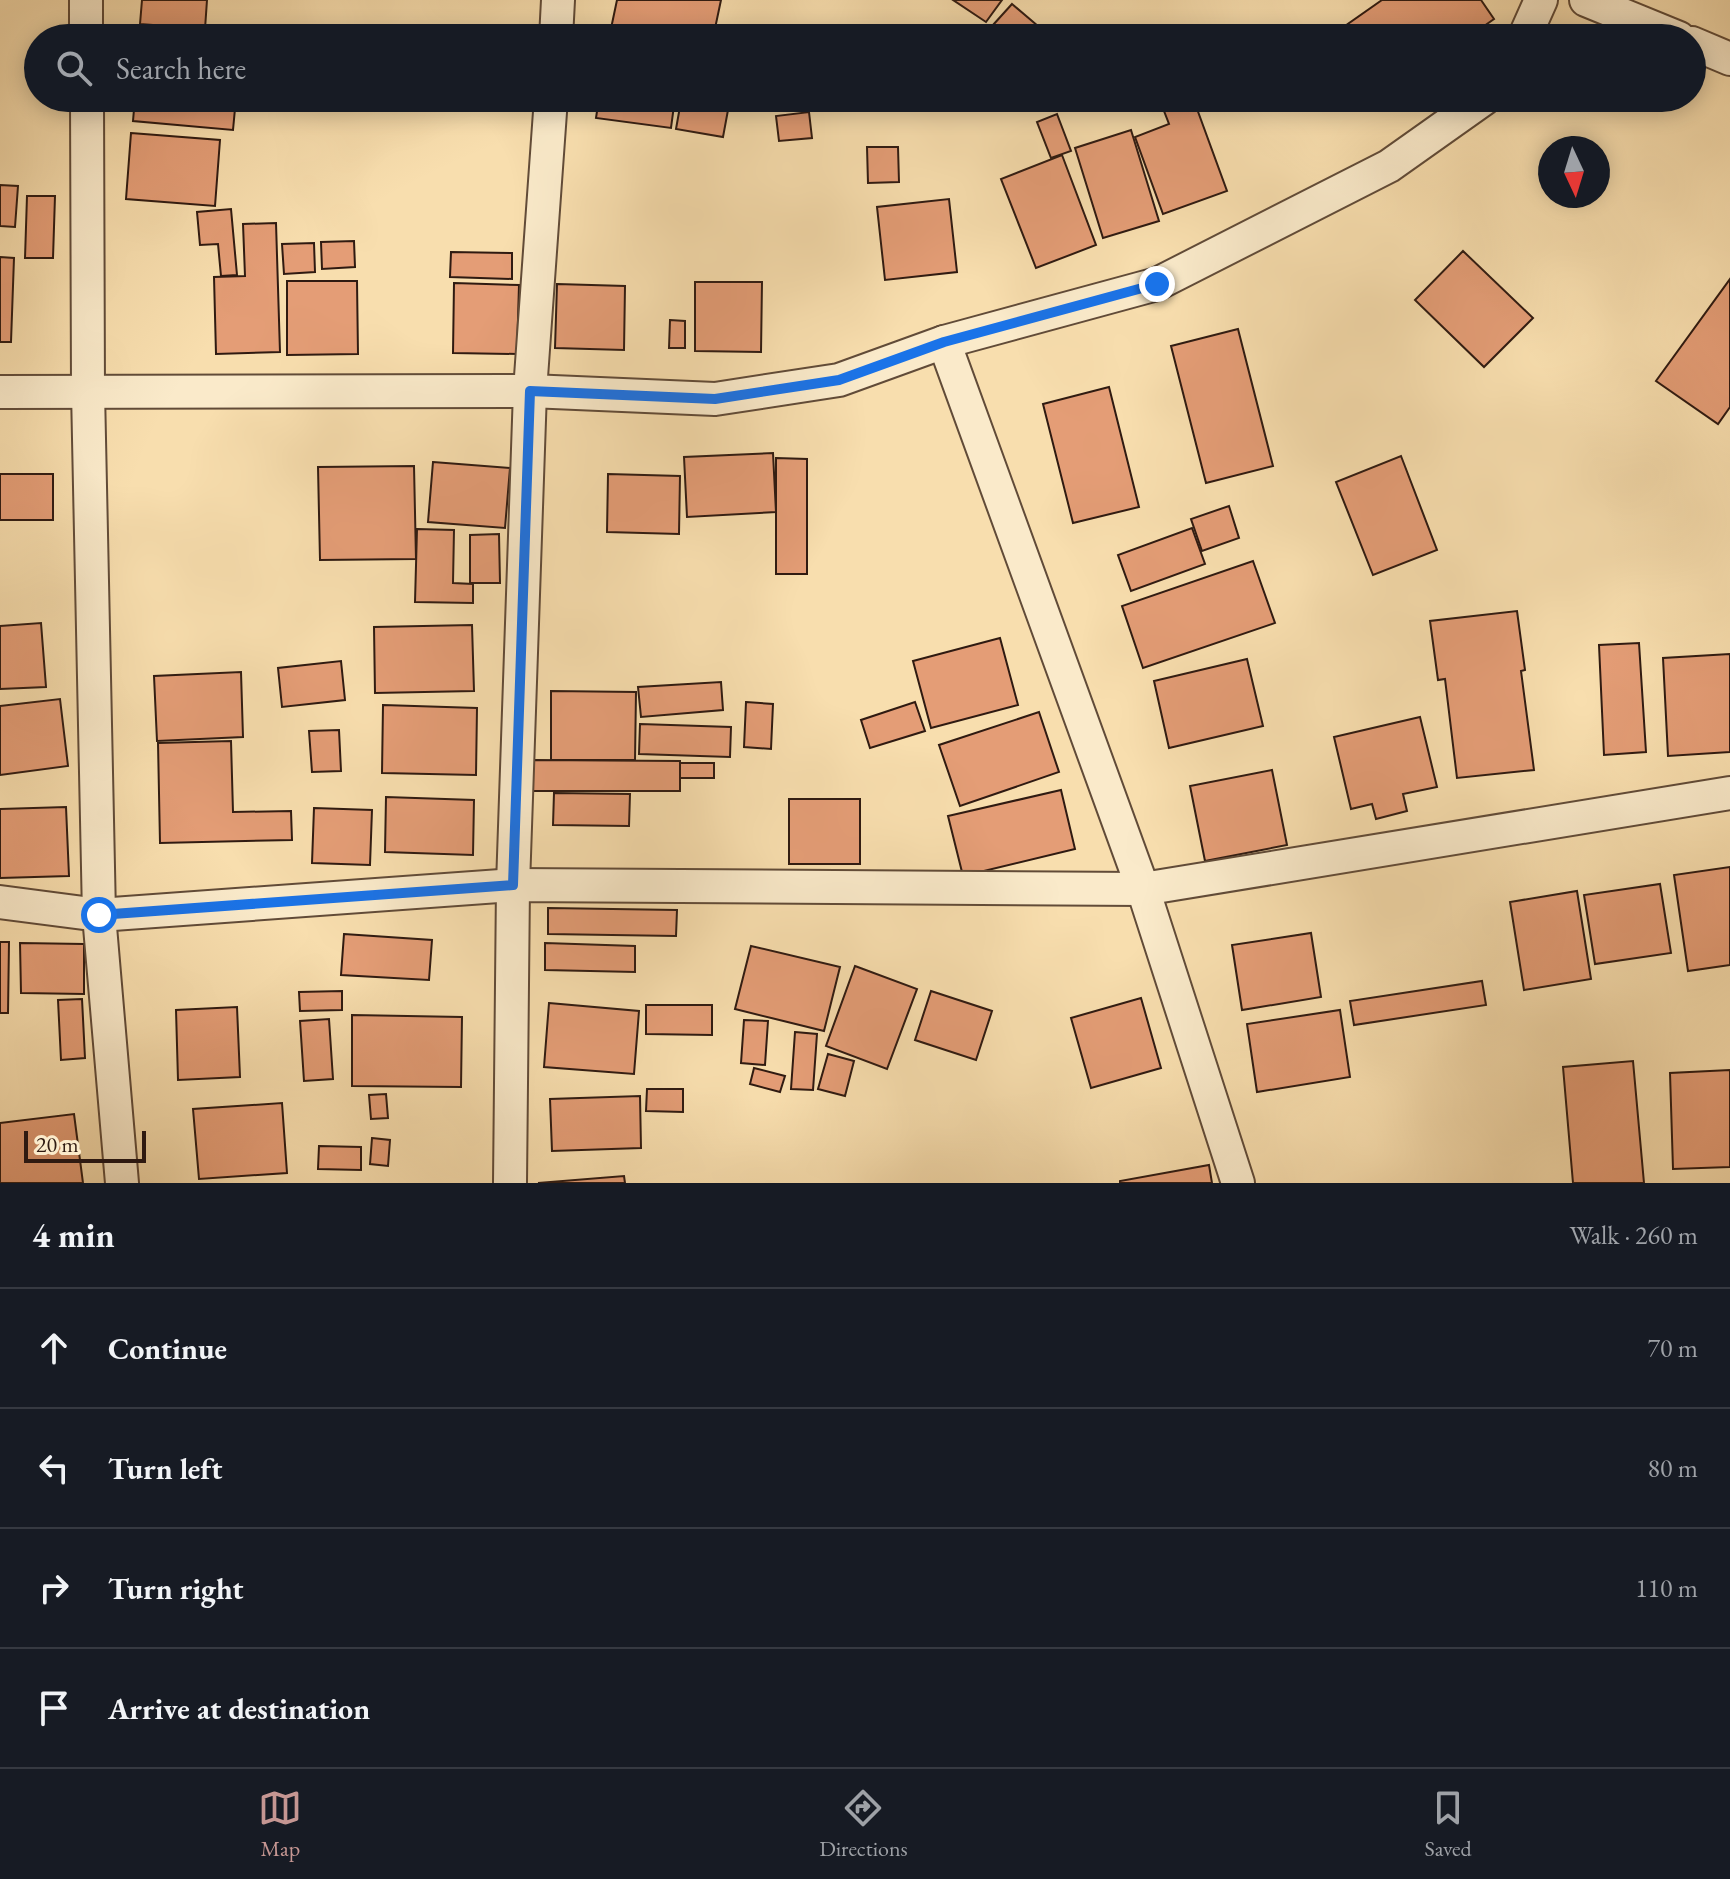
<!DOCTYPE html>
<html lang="en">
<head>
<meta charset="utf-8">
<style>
  body { margin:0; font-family:"EB Garamond",serif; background:#242831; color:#f1f3f6 }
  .compass { position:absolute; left:1538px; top:136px; width:72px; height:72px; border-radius:50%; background:#171b24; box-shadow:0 4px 20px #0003; rotate:176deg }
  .scale { position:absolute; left:24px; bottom:20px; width:122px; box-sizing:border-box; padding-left:8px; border:4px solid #2f1a11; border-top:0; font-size:22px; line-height:28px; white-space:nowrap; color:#2f1a11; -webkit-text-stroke:6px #faeaca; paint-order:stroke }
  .stop { position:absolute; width:24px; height:24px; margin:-18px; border:6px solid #1a73e8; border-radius:50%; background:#fff }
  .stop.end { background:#1a73e8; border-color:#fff; box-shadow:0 2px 8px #0008 }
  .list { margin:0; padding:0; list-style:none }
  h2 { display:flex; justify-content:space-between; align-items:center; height:104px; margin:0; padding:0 32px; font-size:34px }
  h2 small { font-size:26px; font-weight:400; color:#9ea1a6 }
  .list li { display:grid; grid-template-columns:52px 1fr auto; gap:24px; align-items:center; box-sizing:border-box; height:120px; padding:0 32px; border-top:2px solid #363941 }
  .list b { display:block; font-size:30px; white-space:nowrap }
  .list em { font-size:26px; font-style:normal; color:#9ea1a6 }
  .icon { flex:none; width:44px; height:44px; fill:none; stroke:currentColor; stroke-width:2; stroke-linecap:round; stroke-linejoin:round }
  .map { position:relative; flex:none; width:1730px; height:1183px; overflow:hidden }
  .search { position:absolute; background:#171b24; box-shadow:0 4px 20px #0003; left:24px; right:24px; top:24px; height:88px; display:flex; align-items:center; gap:20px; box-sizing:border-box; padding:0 28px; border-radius:44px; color:#9ea1a6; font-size:30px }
  .sheet { height:584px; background:#171b24 }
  nav { display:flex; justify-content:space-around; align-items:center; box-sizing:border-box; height:112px; border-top:2px solid #363941; background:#171b24; font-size:22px; color:#9ea1a6 }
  nav a { display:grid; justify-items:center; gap:4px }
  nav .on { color:#c59692 }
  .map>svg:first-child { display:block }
</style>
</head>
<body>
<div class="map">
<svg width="1730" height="1183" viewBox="0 0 1730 1183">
  <rect width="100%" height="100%" fill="#f8deae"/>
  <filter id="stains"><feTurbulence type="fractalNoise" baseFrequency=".0025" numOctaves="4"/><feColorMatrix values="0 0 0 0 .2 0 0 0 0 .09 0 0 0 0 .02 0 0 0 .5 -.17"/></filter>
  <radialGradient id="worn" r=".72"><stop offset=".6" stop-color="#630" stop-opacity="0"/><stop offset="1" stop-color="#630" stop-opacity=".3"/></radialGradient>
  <g fill="#e49d76" stroke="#2f1a11" stroke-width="2">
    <polygon points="142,0 207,0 205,29 140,24"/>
    <polygon points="617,0 721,0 713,38 609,38"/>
    <polygon points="953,0 1002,0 986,22"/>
    <polygon points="1382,0 1481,0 1494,19 1467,38 1339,38 1335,33"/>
    <polygon points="1012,4 1038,26 1026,38 1008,38 993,25"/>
    <polygon points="141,31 213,38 140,38"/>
    <polygon points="135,98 236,98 233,130 133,121"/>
    <polygon points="599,98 675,98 671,128 596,118"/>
    <polygon points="1159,98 1193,98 1227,191 1163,214 1135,137 1169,124"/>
    <polygon points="681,101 728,110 723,137 676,129"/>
    <polygon points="809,112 812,138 779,141 776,116"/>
    <polygon points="1057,114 1071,151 1051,158 1037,122"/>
    <polygon points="1131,130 1159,221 1103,238 1075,148"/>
    <polygon points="131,133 220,140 215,206 126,199"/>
    <polygon points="867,147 898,147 899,182 868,183"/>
    <polygon points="1062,155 1096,245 1036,268 1001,179"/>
    <polygon points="0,185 18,186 15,227 0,226"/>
    <polygon points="27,196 55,196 53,258 25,258"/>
    <polygon points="949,199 957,272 885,280 877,207"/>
    <polygon points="231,209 237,275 221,276 218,244 200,245 197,212"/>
    <polygon points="276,223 280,352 216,354 214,277 245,276 243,224"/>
    <polygon points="354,241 355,267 322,269 321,242"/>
    <polygon points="314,243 315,272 284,274 282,244"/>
    <polygon points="1463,251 1533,318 1484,367 1415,300"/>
    <polygon points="451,252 512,253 512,279 450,277"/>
    <polygon points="0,257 14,258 11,342 0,342"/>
    <polygon points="1730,279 1730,407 1718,424 1656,381"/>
    <polygon points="287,281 357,281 358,354 287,355"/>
    <polygon points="695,282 762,282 761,352 695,351"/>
    <polygon points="454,283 519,285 517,354 453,353"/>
    <polygon points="557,284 625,286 624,350 555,348"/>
    <polygon points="670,320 685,321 685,348 669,348"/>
    <polygon points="1238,329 1273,466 1206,483 1171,346"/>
    <polygon points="1109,387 1139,507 1073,523 1043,404"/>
    <polygon points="773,453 776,512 687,517 684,457"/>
    <polygon points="1401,456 1437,550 1373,575 1336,482"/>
    <polygon points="776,458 807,459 807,574 776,574"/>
    <polygon points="433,462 510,468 505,528 428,522"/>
    <polygon points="414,466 416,559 320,560 318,467"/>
    <rect x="0" y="474" width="53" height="46"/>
    <polygon points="608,474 680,476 679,534 607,532"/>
    <polygon points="1229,506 1239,538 1202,551 1191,519"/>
    <polygon points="1192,528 1205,564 1131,591 1118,555"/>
    <polygon points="417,529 454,530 453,583 473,584 473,603 415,602"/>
    <polygon points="499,534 500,583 470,583 470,535"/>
    <polygon points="1253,561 1275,623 1143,668 1122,606"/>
    <polygon points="1517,611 1525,670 1521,671 1534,770 1457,778 1445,679 1438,680 1430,621"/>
    <polygon points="41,623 46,687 0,689 0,626"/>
    <polygon points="472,625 474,691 375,693 374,627"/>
    <polygon points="1000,638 1018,705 931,728 913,661"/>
    <polygon points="1639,643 1646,752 1604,755 1599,645"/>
    <polygon points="1730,654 1730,752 1668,756 1663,658"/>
    <polygon points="1247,659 1263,726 1169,748 1154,681"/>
    <polygon points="341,661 345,700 282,707 278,668"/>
    <polygon points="241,672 243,737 157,741 154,676"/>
    <polygon points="721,682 723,710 641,717 638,687"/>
    <polygon points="551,691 636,692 635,760 551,760"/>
    <polygon points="60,699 68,766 0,775 0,706"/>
    <polygon points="746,702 773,704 771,749 744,747"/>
    <polygon points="915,702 925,731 870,748 861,720"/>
    <polygon points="383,705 477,708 476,775 382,773"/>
    <polygon points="1039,712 1059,772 960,806 939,745"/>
    <polygon points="1420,717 1437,787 1403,794 1407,811 1376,819 1372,804 1351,809 1334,737"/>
    <polygon points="640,724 731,727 730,757 639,754"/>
    <polygon points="339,730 341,771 312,772 309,731"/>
    <polygon points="231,741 233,812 291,811 292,840 160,843 158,743"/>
    <polygon points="533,760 680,761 680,791 532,791"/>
    <rect x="680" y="763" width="34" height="15"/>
    <polygon points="1272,770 1287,845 1205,861 1190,786"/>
    <polygon points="1061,790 1075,849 963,876 948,816"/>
    <polygon points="554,793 630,794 629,826 553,825"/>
    <polygon points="386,797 474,800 473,855 385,852"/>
    <rect x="789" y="799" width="71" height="65"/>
    <polygon points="66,807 69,876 0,878 0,809"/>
    <polygon points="314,808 372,810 370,865 312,863"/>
    <polygon points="1730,867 1730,965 1688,971 1674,875"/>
    <polygon points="1660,884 1671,953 1595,964 1584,895"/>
    <polygon points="1577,891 1591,979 1524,990 1510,902"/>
    <polygon points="548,908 677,910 676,936 548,934"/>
    <polygon points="1311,933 1321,997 1242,1010 1232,945"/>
    <polygon points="344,934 432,940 429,980 341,975"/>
    <polygon points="0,942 9,942 8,1013 0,1013"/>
    <polygon points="20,943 84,944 84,994 21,993"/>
    <polygon points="545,943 635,946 635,972 545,970"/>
    <polygon points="751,946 840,967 824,1031 735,1009"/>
    <polygon points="855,966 917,989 887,1069 826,1046"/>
    <polygon points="1482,981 1486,1005 1354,1025 1350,1001"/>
    <polygon points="342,991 342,1010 300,1011 299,992"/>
    <polygon points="931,991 992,1011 976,1060 915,1040"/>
    <polygon points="1141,998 1161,1068 1091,1088 1071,1018"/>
    <polygon points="82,999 85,1058 61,1060 58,1000"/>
    <polygon points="549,1003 639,1011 634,1074 544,1067"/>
    <polygon points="646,1005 712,1005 712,1035 646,1034"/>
    <polygon points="237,1007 240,1077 178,1080 176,1010"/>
    <polygon points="1340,1010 1350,1077 1257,1092 1247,1024"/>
    <polygon points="352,1015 462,1017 461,1087 352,1086"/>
    <polygon points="329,1019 333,1079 304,1081 300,1021"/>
    <polygon points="744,1020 768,1021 765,1065 741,1063"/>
    <polygon points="795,1032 817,1034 813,1090 791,1089"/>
    <polygon points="828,1054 854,1061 845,1096 818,1089"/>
    <polygon points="1633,1061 1644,1183 1573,1183 1563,1067"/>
    <polygon points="754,1068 785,1076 780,1092 750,1084"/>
    <polygon points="1730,1070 1730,1167 1673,1169 1670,1073"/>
    <polygon points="647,1089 683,1089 683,1112 646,1111"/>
    <polygon points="386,1094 388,1118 371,1119 369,1095"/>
    <polygon points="640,1096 641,1148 552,1151 550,1099"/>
    <polygon points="282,1103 287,1173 199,1179 193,1109"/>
    <polygon points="74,1114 83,1183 0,1183 0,1123"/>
    <polygon points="372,1138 390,1140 388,1166 370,1164"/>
    <polygon points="319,1146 361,1147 361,1170 318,1169"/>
    <polygon points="1209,1165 1212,1183 1120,1183 1120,1181"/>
    <polygon points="624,1176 625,1183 538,1183"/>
  </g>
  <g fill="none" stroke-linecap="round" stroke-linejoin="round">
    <defs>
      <g id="street">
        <polyline points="86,0 86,38"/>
        <polyline points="1586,0 1679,38"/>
        <polyline points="556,38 558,0"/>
        <polyline points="1524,38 1541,0"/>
        <polyline points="1692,43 1730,59"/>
        <polyline points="87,98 88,391 99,915 122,1183"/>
        <polyline points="944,342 1143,889 1238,1183"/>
        <polyline points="0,392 530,391 715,399 839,380 944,342 1157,284 1389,166 1485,98"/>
        <polyline points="0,902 99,915 513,885 1143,889 1730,793"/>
        <polyline points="510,1183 513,885 530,391 551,98"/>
      </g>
    </defs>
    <use href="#street" stroke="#614b38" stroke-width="36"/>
    <use href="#street" stroke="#faeaca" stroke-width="32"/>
  </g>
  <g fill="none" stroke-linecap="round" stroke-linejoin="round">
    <polyline stroke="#1a73e8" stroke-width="10" points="99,915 513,885 530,391 715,399 839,380 944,342 1157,284"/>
  </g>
  <rect width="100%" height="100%" filter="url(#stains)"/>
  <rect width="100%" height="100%" fill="url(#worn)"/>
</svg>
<svg class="compass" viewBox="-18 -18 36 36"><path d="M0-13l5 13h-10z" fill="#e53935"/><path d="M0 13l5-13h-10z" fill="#9ea1a6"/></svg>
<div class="scale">20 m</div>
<div class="stop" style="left:99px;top:915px"></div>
<div class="stop end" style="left:1157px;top:284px"></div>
<div class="search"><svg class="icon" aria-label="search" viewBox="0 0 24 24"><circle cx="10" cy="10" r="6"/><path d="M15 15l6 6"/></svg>Search here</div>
</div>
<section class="sheet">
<h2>4 min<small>Walk · 260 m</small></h2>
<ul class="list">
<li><svg class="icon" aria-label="ahead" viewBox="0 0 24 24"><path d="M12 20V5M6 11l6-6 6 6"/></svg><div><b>Continue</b></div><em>70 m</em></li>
<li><svg class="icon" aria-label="left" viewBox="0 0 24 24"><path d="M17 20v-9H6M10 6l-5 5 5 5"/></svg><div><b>Turn left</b></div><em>80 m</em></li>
<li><svg class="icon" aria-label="right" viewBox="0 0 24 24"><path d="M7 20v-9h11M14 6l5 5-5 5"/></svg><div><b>Turn right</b></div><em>110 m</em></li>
<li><svg class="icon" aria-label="arrive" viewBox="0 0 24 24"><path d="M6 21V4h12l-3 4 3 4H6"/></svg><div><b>Arrive at destination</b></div></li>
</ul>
</section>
<nav>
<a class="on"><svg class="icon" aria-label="map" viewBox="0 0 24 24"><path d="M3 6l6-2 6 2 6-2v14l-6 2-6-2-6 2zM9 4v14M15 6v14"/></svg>Map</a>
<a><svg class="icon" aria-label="directions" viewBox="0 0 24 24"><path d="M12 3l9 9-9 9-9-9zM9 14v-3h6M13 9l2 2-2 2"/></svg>Directions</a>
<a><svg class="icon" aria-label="saved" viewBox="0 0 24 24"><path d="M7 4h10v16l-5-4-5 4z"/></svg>Saved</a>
</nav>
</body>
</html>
